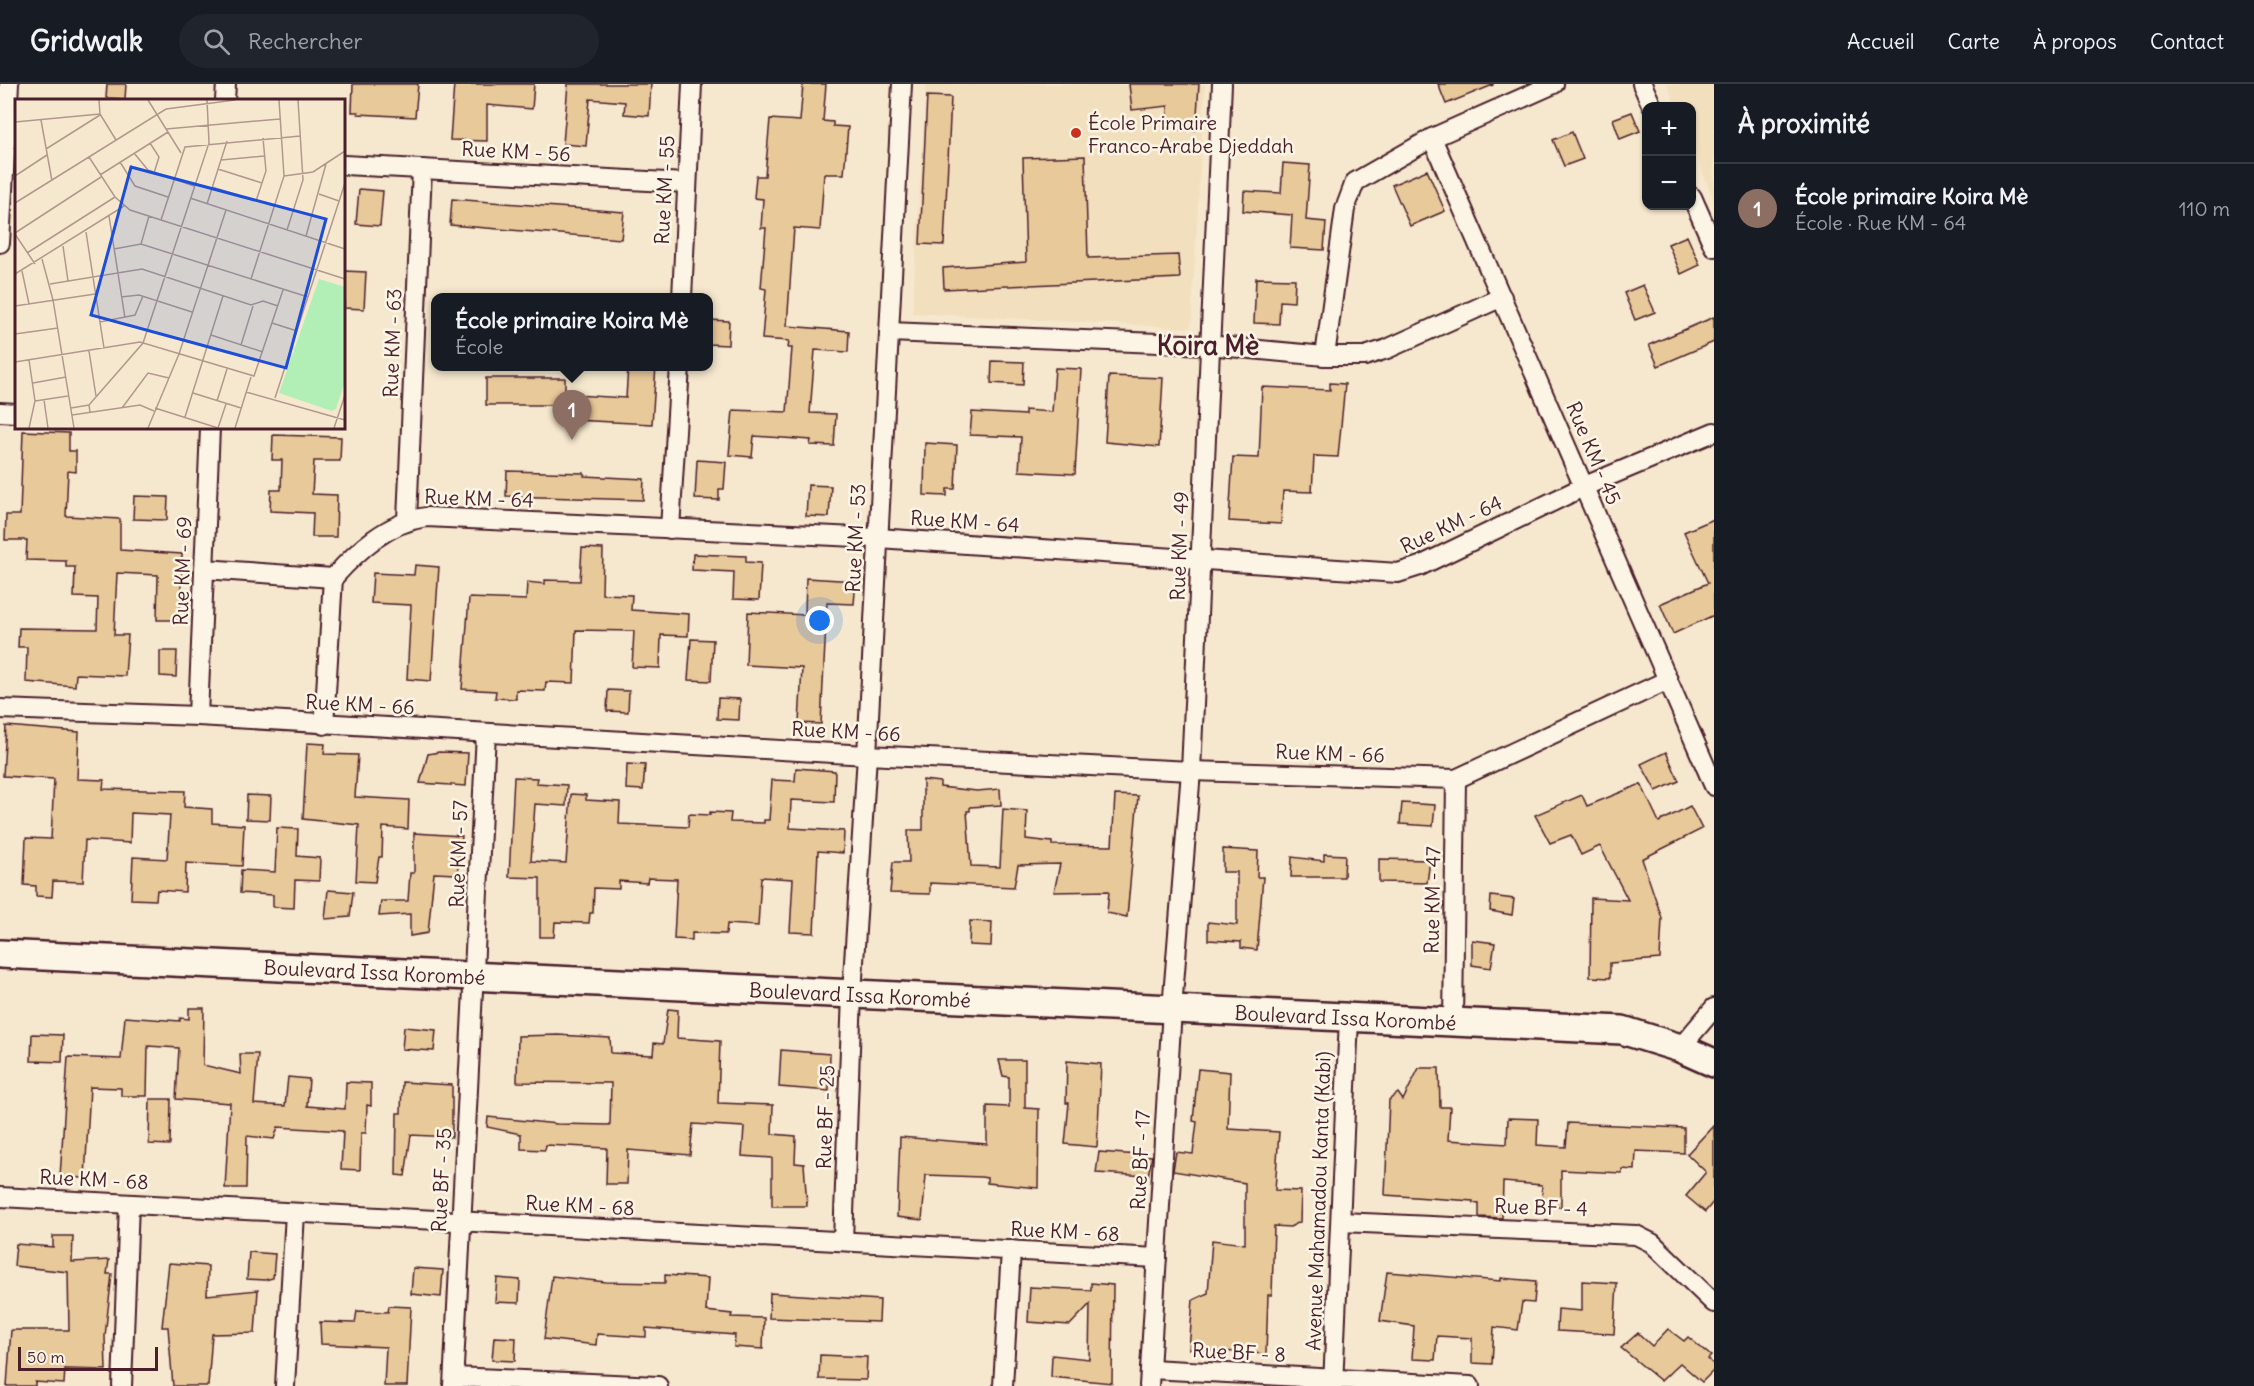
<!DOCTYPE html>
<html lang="fr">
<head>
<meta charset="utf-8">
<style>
  body { margin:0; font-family:Delius,sans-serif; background:#20242c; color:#f1f3f6 }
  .controls { position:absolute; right:18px; top:18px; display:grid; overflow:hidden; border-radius:12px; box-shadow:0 2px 4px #0004 }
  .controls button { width:54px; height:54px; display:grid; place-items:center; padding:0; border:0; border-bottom:2px solid #363941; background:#171b24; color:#f1f3f6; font:30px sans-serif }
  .scale { position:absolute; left:18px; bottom:15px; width:140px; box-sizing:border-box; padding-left:6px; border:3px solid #4a1f2b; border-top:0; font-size:16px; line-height:21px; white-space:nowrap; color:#4a1f2b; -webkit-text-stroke:4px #fcf5e5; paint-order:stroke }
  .you { position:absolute; left:820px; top:537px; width:21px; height:21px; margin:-15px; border:4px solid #fff; border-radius:50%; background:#1a73e8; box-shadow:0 0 0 9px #1a73e833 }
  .badge { display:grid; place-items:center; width:39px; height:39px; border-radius:50%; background:#c8321e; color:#fff; font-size:20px; font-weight:700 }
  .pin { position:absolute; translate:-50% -50px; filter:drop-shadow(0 2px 3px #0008) }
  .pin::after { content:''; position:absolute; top:32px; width:21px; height:18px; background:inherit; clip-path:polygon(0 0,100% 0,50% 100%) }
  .popup { position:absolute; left:431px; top:209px; width:282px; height:78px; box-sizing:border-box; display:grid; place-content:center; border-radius:12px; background:#171b24; filter:drop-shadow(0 2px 4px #0005); font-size:20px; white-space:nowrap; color:#9ea1a6 }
  .popup b { font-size:22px; color:#f1f3f6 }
  .popup::after { content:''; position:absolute; left:50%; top:100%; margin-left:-12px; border:12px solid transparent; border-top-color:#171b24 }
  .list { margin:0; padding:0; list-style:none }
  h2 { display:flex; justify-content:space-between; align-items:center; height:78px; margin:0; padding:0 24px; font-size:26px }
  h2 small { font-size:20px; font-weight:400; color:#9ea1a6 }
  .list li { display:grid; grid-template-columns:39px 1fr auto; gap:18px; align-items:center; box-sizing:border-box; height:90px; padding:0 24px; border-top:2px solid #363941 }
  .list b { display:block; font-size:22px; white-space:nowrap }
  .list p { margin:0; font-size:20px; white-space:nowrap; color:#9ea1a6 }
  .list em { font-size:20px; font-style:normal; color:#9ea1a6 }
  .icon { flex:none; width:33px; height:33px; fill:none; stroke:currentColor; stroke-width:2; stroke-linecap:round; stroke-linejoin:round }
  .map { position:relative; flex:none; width:1714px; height:1302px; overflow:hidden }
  header { display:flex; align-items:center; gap:36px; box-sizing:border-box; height:84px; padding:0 30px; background:#171b24; border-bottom:2px solid #363941 }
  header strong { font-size:28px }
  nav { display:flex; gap:33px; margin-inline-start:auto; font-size:21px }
  .search { width:420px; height:54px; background:#20242c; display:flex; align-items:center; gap:15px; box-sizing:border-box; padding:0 21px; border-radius:33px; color:#9ea1a6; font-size:22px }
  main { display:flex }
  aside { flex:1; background:#171b24 }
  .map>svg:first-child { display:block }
</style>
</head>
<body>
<header>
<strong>Gridwalk</strong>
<div class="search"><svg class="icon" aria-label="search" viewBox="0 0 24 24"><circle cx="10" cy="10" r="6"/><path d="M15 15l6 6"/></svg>Rechercher</div>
<nav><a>Accueil</a><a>Carte</a><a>À propos</a><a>Contact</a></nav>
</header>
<main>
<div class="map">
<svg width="1714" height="1302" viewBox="0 0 1714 1302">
  <rect width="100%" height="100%" fill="#f6e8ce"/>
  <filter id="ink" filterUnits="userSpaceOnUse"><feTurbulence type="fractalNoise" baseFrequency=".0167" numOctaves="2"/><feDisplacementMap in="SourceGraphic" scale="12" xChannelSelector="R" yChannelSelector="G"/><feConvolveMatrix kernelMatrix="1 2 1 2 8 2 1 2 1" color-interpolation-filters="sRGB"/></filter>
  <g filter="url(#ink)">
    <g fill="#f2dfbe">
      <polygon points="926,0 1205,0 1191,244 912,229"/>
      <polygon points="1667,0 1714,0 1714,117 1692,61 1692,22 1676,22"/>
    </g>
    <g fill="#e8c99a" stroke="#4a1f2b" stroke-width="1.5">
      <polygon points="107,0 126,0 125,15 106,14"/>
      <polygon points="353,0 418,0 415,33 358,30 358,28 352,28"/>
      <polygon points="454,0 534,0 532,25 487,21 487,57 450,56"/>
      <polygon points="568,0 651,0 649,32 624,30 625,18 590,15 586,62 563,60"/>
      <polygon points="803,0 826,0 823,37 833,38 833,42 848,43 844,90 824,90 820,146 794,144 787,242 849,247 848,268 815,266 810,329 836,330 834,362 810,361 811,356 754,352 752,373 729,371 733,326 787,328 792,264 788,264 789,257 762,255 766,205 761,204 766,144 761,144 763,115 754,114 756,92 765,92 770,35 800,37"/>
      <polygon points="1129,0 1199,0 1196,46 1167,45 1168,22 1132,26"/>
      <polygon points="1438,0 1493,0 1493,1 1446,20"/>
      <polygon points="927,12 951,13 944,161 920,160"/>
      <polygon points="1632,28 1640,47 1620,55 1613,35"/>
      <polygon points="1572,48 1583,75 1564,82 1553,56"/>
      <polygon points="1085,72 1088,174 1178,171 1180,194 944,205 943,184 1026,178 1023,74"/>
      <polygon points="1283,79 1310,81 1306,136 1326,138 1324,166 1290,164 1292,131 1243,127 1244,107 1281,109"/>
      <polygon points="1427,86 1445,127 1410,142 1392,101"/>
      <polygon points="359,105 383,107 380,142 356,140"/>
      <polygon points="452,115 624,128 621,155 450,141"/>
      <polygon points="1687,152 1700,181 1681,190 1668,160"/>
      <polygon points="344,187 366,188 364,225 344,224"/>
      <polygon points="1256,194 1295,195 1294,218 1280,217 1279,240 1254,239"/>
      <polygon points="1643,201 1655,228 1635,236 1624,209"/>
      <polygon points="1714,233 1714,258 1658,282 1649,261"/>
      <polygon points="708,236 729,237 728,261 708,260"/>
      <polygon points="992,277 1024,278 1023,301 991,299"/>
      <polygon points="628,282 656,282 652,340 573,336 575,311 626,314"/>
      <polygon points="1055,284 1081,285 1075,390 1019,387 1021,353 970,351 972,328 1025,331 1025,326 1052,328"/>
      <polygon points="1109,292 1163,294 1159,363 1105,358"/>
      <rect x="486" y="294" width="79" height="27"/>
      <polygon points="1330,299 1345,300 1338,373 1314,372 1312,408 1283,407 1281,440 1229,437 1233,373 1259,374 1262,303 1330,306"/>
      <polygon points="23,347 69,349 69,367 76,367 76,388 68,387 66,432 120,435 120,466 182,470 180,536 157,536 158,491 117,489 114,551 128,551 125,592 76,590 75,602 26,598 27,563 18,563 19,544 97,545 98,514 74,513 75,483 66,483 66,477 26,476 27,456 5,456 6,431 20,431"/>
      <polygon points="273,351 341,353 340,377 314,377 312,410 337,411 336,453 312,453 313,429 270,427 271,406 281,406 282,376 272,376"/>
      <polygon points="925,359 957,361 955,405 947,405 947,412 924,411"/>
      <polygon points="697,376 726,378 724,405 719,405 719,416 695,415"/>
      <polygon points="507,387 584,389 584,392 644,395 643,416 506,412"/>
      <polygon points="808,401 831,402 829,433 806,432"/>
      <polygon points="134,412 168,413 167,436 133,435"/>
      <polygon points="1714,435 1714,531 1673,550 1660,520 1708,499 1684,448"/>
      <polygon points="582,464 603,465 602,510 632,511 631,526 689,530 688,552 661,551 660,584 632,583 634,547 576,546 574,599 546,598 545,607 516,606 516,615 495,614 496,607 462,605 469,514 526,516 527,498 545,500 545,496 580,497"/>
      <polygon points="693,470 746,472 746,478 761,479 759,516 733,515 734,488 692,486"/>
      <polygon points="415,481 439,483 431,597 407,595 411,521 371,519 373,489 414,491"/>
      <polygon points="806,494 856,497 854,520 827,519 821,640 799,639 802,584 746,581 748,528 805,531"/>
      <polygon points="691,555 713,556 711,597 688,596"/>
      <polygon points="160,567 177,567 176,593 160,592"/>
      <polygon points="608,606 629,607 628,628 607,627"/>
      <polygon points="718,614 740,615 739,636 717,635"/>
      <polygon points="6,642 79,648 77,695 104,696 103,705 185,707 184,723 212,725 212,739 244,741 242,782 186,779 185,808 157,806 156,816 131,815 133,773 167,775 170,731 131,729 130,759 85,756 83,798 53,797 52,813 36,812 36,802 24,801 26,754 51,755 54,695 3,692"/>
      <polygon points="307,659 325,660 324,670 358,671 355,713 409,716 408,745 383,743 382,773 379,773 375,798 356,797 359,741 303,735"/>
      <polygon points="439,668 468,669 466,702 420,699 428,670"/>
      <polygon points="1666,668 1679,697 1656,707 1641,680"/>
      <polygon points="627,680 645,681 643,706 626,705"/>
      <polygon points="796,684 835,687 834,718 791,716 790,744 844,747 843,769 818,767 814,849 790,848 793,795 761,793 758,842 727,840 726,850 692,849 692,856 674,855 677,795 648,794 647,799 619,797 619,805 594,804 593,829 590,829 589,839 555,838 554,853 540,853 540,794 509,793 514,693 537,694 536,699 567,701 566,722 535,720 531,777 566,779 571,710 586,711 586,716 620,718 619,740 688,743 689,730 710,731 710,728 731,729 730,738 764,739 764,736 769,736 772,696 795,697"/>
      <polygon points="923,696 940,698 940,703 977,707 1000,705 1001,721 970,723 970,727 967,727 971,782 1000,783 1003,725 1027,727 1026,755 1052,758 1052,761 1112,762 1115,711 1138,712 1127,833 1107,829 1109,807 1054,808 1060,780 1018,781 1014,803 930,799 930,810 890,809 893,778 909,778 908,746 923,746"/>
      <polygon points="1641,700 1659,738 1690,722 1702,745 1642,775 1662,834 1660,875 1610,879 1610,894 1590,893 1591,814 1628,816 1600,762 1581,771 1571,751 1550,759 1535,731 1582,711 1587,722"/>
      <polygon points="247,711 271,712 270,736 246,735"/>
      <polygon points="1402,719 1435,721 1433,742 1400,740"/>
      <polygon points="277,744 298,745 297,772 320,774 319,797 295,796 294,824 273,823 273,811 240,809 241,786 275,788"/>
      <polygon points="414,749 462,752 457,790 434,789 428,849 410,852 410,830 379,832 381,817 408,817 410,789 414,789"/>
      <polygon points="1223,765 1258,767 1257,793 1263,793 1257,866 1241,864 1241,858 1208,856 1208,838 1237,841 1237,788 1223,788"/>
      <polygon points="1324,770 1345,771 1344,793 1291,793 1292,773 1324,777"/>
      <polygon points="1379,775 1430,776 1427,799 1379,798"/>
      <polygon points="328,806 353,808 350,833 325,835"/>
      <polygon points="1491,812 1514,815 1512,831 1490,827"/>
      <polygon points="970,837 992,838 991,862 969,861"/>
      <polygon points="1472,856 1495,859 1491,884 1472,881"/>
      <polygon points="189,924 204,924 203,981 241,990 240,970 258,970 254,1020 285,1022 288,993 309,995 307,1022 345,1025 346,998 371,999 371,1022 367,1021 366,1049 361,1049 360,1086 341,1085 343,1047 278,1043 274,1055 247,1052 246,1104 225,1104 230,1019 176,1015 179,964 148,962 147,1012 121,1012 121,1004 90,1003 85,1094 60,1093 68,973 121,975 125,933 180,937 180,934 189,935"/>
      <polygon points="668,925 678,926 677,954 720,957 718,1019 773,1021 772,1050 796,1052 795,1079 804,1080 807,1122 772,1122 772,1074 742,1072 744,1043 693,1040 690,1071 628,1066 627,1100 606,1100 607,1064 546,1061 545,1066 521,1065 521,1050 487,1043 488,1033 557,1040 610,1041 611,999 517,998 518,952 558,951 610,954 611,969 653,971 654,959 663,960"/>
      <polygon points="404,943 436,946 434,967 402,965"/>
      <polygon points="32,950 63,951 62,978 31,977"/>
      <polygon points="781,966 830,970 829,1007 779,1003"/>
      <polygon points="999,976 1025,976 1025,1024 1039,1025 1038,1104 987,1099 987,1094 981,1093 926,1091 922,1136 897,1133 900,1053 987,1060 987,1022 1009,1023 1009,993 1003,992"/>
      <polygon points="1067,977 1101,980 1097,1063 1065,1060 1069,1019 1066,1019"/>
      <polygon points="1419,984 1439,984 1440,1023 1450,1023 1448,1056 1507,1060 1508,1034 1538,1035 1537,1061 1566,1063 1568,1039 1684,1044 1684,1069 1636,1067 1635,1086 1622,1085 1622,1089 1561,1086 1561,1123 1543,1123 1542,1101 1503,1098 1502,1134 1479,1133 1479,1120 1473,1119 1473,1117 1385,1111 1389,1016 1398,1009 1403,1016"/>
      <polygon points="1198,985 1230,988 1228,1045 1279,1048 1275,1106 1301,1107 1300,1138 1290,1143 1274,1142 1272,1211 1268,1211 1266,1270 1189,1265 1193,1216 1208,1209 1212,1156 1245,1160 1245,1099 1173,1087 1176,1068 1193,1070 1197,1038 1193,1037"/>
      <polygon points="402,998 452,1001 452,1053 411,1051 405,1092 396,1091 397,1029 401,1029"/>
      <polygon points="150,1015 171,1015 170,1061 149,1060"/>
      <polygon points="1714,1041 1714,1117 1705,1128 1686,1112 1706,1088 1687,1070"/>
      <polygon points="1099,1068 1152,1072 1148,1092 1096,1089"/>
      <polygon points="53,1152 73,1152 72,1178 109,1176 107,1190 112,1190 105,1252 106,1286 65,1285 64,1300 35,1298 35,1302 7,1302 11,1246 69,1246 68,1188 14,1182 16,1160 53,1163"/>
      <polygon points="249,1168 275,1170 273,1194 265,1196 247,1195"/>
      <polygon points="169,1179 208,1182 207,1211 258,1206 255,1249 212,1250 208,1302 173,1302 168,1243 162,1243"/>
      <polygon points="413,1184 443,1186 441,1213 411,1210"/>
      <polygon points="1387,1188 1501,1197 1501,1194 1536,1197 1534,1219 1522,1218 1518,1246 1494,1243 1492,1280 1472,1279 1472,1254 1437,1252 1435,1276 1412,1275 1414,1242 1380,1237"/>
      <polygon points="665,1191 708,1194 706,1227 732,1230 731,1233 764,1234 763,1265 734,1263 735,1251 646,1244 646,1253 597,1250 596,1261 544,1255 552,1192 606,1198 665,1199"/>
      <polygon points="497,1194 520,1196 519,1219 495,1218"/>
      <polygon points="1582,1197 1617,1199 1614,1250 1557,1247 1558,1225 1582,1227"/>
      <polygon points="1091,1199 1113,1201 1112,1299 1051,1293 1052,1271 1089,1275 1090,1220 1070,1241 1028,1238 1030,1203 1091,1206"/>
      <polygon points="770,1209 880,1216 879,1238 769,1234"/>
      <polygon points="389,1222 411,1223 407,1302 384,1302 386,1263 321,1260 320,1238 355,1239 357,1227 388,1228"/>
      <polygon points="1668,1245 1684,1257 1688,1253 1711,1272 1708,1275 1714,1281 1714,1286 1702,1298 1680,1279 1661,1297 1621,1264 1638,1249 1652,1262"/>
      <polygon points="494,1253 516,1254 515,1277 492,1276"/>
      <polygon points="820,1271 867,1273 866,1296 819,1295"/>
    </g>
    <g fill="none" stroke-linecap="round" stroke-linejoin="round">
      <defs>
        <g id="street">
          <polyline points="1642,0 1652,22"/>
          <polyline points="225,16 226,0"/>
          <polyline points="1432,54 1714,702"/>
          <polyline points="344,81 686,99"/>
          <polyline points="1692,113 1714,163"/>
          <polyline points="0,159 9,0"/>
          <polyline points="682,214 692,0"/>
          <polyline points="889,248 1208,261 1325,272 1365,272 1387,265 1502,213"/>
          <polyline points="1325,272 1345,125 1355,98 1432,54 1554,0"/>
          <polyline points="0,328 16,329"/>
          <polyline points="407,436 422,85"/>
          <polyline points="670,445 680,282"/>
          <path d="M204 485 333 494C359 465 387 439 426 433L878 454 1398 489 1420 482 1585 402 1714 348"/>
          <polyline points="0,625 198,632 867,671 1191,687 1456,695 1668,596"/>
          <polyline points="198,632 210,344"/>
          <polyline points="324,641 333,494"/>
          <polyline points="1453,938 1456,695"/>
          <polyline points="1680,964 1714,924"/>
          <polyline points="0,1113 1157,1174"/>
          <polyline points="1341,1138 1636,1151 1652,1159 1714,1219"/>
          <polyline points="843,1157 852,910 867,671 902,0"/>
          <polyline points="1150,1285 1470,1302"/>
          <polyline points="454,1293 658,1302"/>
          <polyline points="122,1302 129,1120"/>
          <polyline points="285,1302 295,1129"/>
          <polyline points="453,1302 486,649"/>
          <polyline points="1003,1302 1011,1166"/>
          <polyline points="1149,1302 1172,925 1191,687 1222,0"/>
          <polyline points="1333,1302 1349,934"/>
        </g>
        <g id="secondary">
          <path id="s1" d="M0 870 1622 946 1680 964 1714 979"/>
        </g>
      </defs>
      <use href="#street" stroke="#4a1f2b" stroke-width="22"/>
      <use href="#secondary" stroke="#4a1f2b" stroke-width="32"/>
      <use href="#street" stroke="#fcf5e5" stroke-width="18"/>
      <use href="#secondary" stroke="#fcf5e5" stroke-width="27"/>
    </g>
  </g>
  <circle fill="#c8321e" stroke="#fcf5e5" stroke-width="2" cx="1076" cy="49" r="6"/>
  <g text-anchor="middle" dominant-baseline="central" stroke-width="5" stroke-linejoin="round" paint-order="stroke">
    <g font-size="20" fill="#4a1f2b" stroke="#fcf5e5" text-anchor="start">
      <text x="1088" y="38">École Primaire<tspan x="1088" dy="23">Franco-Arabe Djeddah</tspan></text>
    </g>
    <g font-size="20" fill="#4a1f2b" stroke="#fcf5e5">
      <text transform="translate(516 67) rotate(3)">Rue KM - 56</text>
      <text transform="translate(664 106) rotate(-87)">Rue KM - 55</text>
      <text transform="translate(392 259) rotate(-88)">Rue KM - 63</text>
      <text transform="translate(1594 369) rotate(67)">Rue KM - 45</text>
      <text transform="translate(479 414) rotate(2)">Rue KM - 64</text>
      <text transform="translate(965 437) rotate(4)">Rue KM - 64</text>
      <text transform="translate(1451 440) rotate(-25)">Rue KM - 64</text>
      <text transform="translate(855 454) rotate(-87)">Rue KM - 53</text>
      <text transform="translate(1179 462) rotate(-88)">Rue KM - 49</text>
      <text transform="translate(182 487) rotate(-88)">Rue KM - 69</text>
      <text transform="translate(360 620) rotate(3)">Rue KM - 66</text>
      <text transform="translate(846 647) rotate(3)">Rue KM - 66</text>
      <text transform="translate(1330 669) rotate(2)">Rue KM - 66</text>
      <text transform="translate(458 770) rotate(-88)">Rue KM - 57</text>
      <text transform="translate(1432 816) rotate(-89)">Rue KM - 47</text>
      <text stroke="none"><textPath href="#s1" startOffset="375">Boulevard Issa Korombé</textPath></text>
      <text stroke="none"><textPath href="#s1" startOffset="861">Boulevard Issa Korombé</textPath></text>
      <text stroke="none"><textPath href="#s1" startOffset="1347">Boulevard Issa Korombé</textPath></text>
      <text transform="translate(825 1033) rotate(-88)">Rue BF - 25</text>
      <text transform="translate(1140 1076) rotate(-87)">Rue BF - 17</text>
      <text transform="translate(94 1095) rotate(3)">Rue KM - 68</text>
      <text transform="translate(441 1096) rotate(-87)">Rue BF - 35</text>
      <text transform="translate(1318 1117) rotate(-88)">Avenue Mahamadou Kanta (Kabi)</text>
      <text transform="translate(580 1121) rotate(3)">Rue KM - 68</text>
      <text transform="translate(1541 1123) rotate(2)">Rue BF - 4</text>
      <text transform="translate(1065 1147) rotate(3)">Rue KM - 68</text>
      <text transform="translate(1239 1268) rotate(3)">Rue BF - 8</text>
    </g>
    <g font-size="26" font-weight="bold" fill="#4a1f2b" stroke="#fcf5e5">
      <text x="1208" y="261">Koira Mè</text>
    </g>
  </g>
  <g transform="translate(15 15)">
    <rect width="330" height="330" fill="#f6e8ce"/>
    <path d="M304 180 330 188V282L321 310 317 312 264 294Z" fill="#b1efb6"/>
    <path fill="none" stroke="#b1988d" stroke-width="1.5" d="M84 1 85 15 101 41M133 1 166 54M26 21 37 82M0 23 85 15M151 30 265 20M135 44 144 58 139 74M31 50 85 16M119 54 133 71 179 87M74 58 100 98 115 111 330 180M206 61 249 57M105 63 120 87 153 98M203 70 247 84M85 76 153 33M0 77 32 56M269 77 298 73 330 52M197 88 259 107M304 95 324 102M175 99 330 150M241 102 251 72 248 39M0 104 151 10 220 1M192 105 212 42M94 117 110 219M146 121 170 48 285 37M272 131 288 81 283 1M71 133 89 249M0 134 86 78M0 135 20 165M291 137 311 65M126 145 134 117M48 147 53 182M99 150 126 145 293 198M12 154 100 98M27 160 38 201 59 329M7 172 14 205M0 175 109 107M236 180 269 77 264 1M35 185 127 170 236 206 248 202 263 207M106 198 124 196 177 213M0 207 80 195M85 223 120 216 128 197M257 224 282 232M0 235 43 229M196 236 248 253M226 246 238 207M74 252 81 297M14 261 20 302 14 329M0 263 125 243 239 277 268 191M18 284 51 278M0 286V314M231 293 330 321M178 294 226 309M260 299 330 84M29 301 33 329M20 302 53 297M202 302 212 270M56 309 74 306M107 309 133 274 154 279M140 309 203 329M75 313 74 306 128 244 194 44 192 1M57 316 125 306 139 312M170 318 208 197M133 329 164 255 211 111M203 329 211 305M220 329 236 278M319 329 330 296"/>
    <path fill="#1d4ed8" fill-opacity="0.15" stroke="#1d4ed8" stroke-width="3" d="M116 68 311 120 271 269 76 216Z"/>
    <rect width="330" height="330" fill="none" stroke="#4a1f2b" stroke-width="3"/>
  </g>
</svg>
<div class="controls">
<button>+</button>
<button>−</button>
</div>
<div class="scale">50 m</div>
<div class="you"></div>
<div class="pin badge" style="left:572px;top:356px;background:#8d6e63">1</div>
<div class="popup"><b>École primaire Koira Mè</b>École</div>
</div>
<aside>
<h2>À proximité<small></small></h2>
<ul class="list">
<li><span class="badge" style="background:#8d6e63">1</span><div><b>École primaire Koira Mè</b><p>École · Rue KM - 64</p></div><em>110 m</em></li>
</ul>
</aside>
</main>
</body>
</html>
